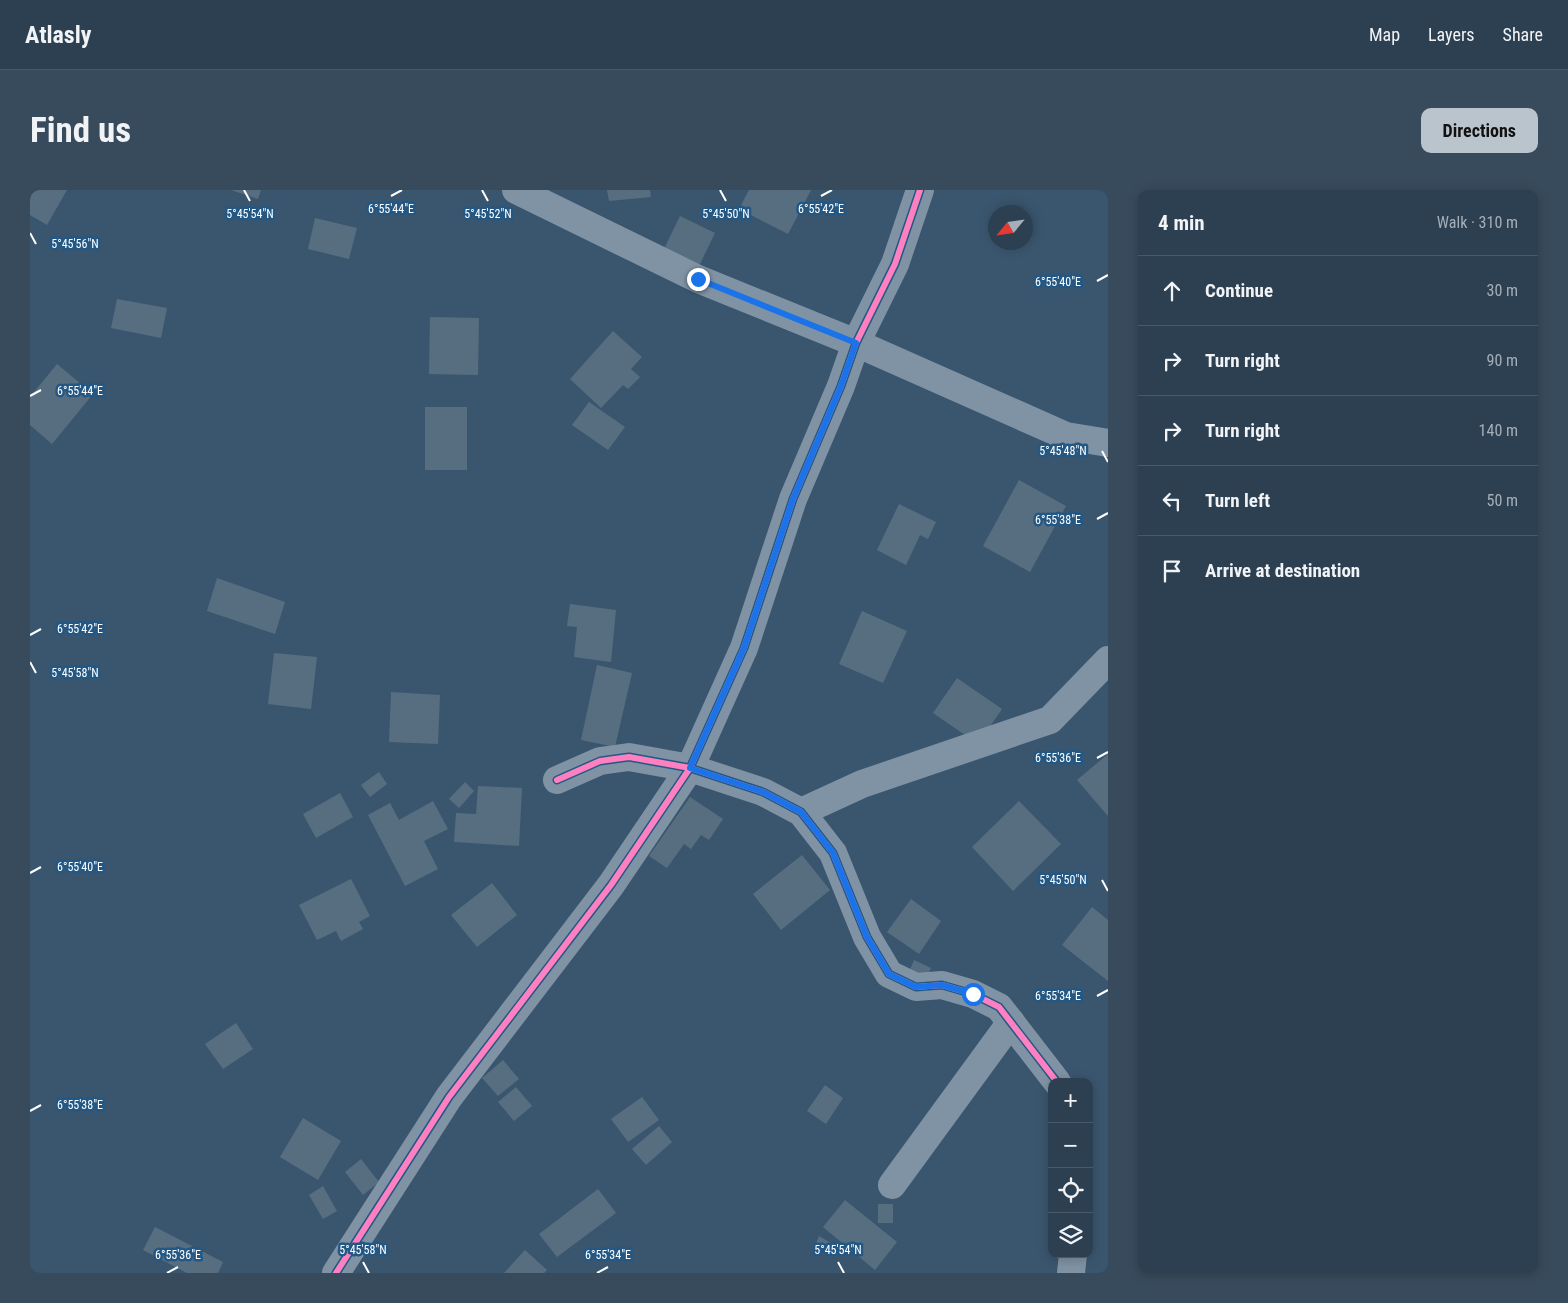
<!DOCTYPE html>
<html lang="en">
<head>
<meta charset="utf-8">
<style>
  body { margin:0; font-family:"Roboto Condensed",sans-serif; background:#384b5c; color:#f1f3f6 }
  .controls { position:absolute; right:15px; bottom:15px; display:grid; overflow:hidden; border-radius:10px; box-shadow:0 2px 12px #0003 }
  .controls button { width:45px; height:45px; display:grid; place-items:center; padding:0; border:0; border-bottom:1px solid #485969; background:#2c4052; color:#f1f3f6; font:25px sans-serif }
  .compass { position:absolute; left:958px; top:15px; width:45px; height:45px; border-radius:50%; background:#2c4052; box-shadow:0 2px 12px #0003; rotate:241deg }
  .stop { position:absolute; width:15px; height:15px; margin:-11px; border:4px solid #1a73e8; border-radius:50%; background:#fff }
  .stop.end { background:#1a73e8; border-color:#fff; box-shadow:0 1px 5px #0008 }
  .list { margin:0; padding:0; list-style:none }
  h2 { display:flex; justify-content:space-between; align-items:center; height:65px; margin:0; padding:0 20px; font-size:21px }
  h2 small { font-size:16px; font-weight:400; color:#a6afb8 }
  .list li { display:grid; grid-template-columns:32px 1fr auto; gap:15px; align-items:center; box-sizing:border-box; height:70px; padding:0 20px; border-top:1px solid #485969 }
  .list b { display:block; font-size:19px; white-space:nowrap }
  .list em { font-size:16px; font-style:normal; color:#a6afb8 }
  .icon { flex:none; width:28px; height:28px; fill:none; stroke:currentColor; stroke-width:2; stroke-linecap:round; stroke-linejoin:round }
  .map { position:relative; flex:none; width:1078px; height:1083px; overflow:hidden; border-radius:10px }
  header { display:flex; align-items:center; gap:30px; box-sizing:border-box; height:70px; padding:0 25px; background:#2c4052; border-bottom:1px solid #485969 }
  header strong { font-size:24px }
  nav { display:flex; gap:28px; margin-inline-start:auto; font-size:18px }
  .intro { display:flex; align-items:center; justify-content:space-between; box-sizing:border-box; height:120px; padding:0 30px }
  h1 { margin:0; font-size:35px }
  .button { padding:12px 22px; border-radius:10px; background:#bac4cc; color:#111; font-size:18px; font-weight:700 }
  main { display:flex; gap:30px; padding:0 30px }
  aside { flex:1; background:#2c4052; border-radius:10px; box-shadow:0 2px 12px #0003 }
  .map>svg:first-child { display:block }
</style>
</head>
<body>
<header>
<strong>Atlasly</strong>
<nav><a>Map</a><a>Layers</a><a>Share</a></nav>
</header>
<div class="intro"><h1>Find us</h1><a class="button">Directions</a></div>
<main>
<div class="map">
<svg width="1078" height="1083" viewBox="0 0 1078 1083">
  <rect width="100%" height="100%" fill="#3a566e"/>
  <g fill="#576e80">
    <polygon points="2,0 37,0 17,35 0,25 0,3"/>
    <polygon points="201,0 231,0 228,9"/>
    <polygon points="577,0 620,0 621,7 579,11"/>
    <polygon points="719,0 781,0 758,44 709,19"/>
    <polygon points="650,26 685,43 669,76 634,59"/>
    <polygon points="285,28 327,38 319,69 278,59"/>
    <polygon points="87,109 137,118 131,148 81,138"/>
    <polygon points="400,127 449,128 448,185 399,184"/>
    <polygon points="583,141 612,167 601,179 610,187 598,199 593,195 571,218 540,189"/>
    <polygon points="27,174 63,204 22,254 0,235 0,207"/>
    <polygon points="559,212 595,237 578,260 542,235"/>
    <rect x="395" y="217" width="42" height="63"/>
    <polygon points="989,290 1036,316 1000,382 953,356"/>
    <polygon points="869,314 906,332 898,349 890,345 876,375 847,360"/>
    <polygon points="187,388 255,412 245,444 177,421"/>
    <polygon points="540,414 586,420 581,472 544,467 547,437 537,436"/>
    <polygon points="832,421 877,441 853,493 809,474"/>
    <polygon points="244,463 287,467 281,519 238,514"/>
    <polygon points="567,475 602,483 585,557 551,550"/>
    <polygon points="927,488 972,519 948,554 903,523"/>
    <polygon points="361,502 410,505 408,554 359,552"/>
    <polygon points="1078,564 1078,626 1047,590"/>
    <polygon points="349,582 357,594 340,607 331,595"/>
    <polygon points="435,592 444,601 429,618 419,609"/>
    <polygon points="448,596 492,598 489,656 424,652 426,623 446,624"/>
    <polygon points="310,603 323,627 286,648 273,624"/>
    <polygon points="660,607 693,629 679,650 671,645 661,659 654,654 637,678 619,666"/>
    <polygon points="403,611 418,639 394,651 408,679 375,696 338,625 360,613 369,630"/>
    <polygon points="989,611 1031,654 983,701 942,657"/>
    <polygon points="772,665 800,700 751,740 723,704"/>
    <polygon points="321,689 340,726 329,732 333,739 311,751 306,741 287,750 269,715"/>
    <polygon points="462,693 487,725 447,757 421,725"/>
    <polygon points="881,709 911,731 889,764 857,742"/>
    <polygon points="1062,717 1078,730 1078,791 1032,755"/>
    <polygon points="884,770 901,778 896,789 879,782"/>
    <polygon points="206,833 223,859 193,879 175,854"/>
    <polygon points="473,870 489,889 468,906 452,888"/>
    <polygon points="795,895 813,908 796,934 777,921"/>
    <polygon points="486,897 502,916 484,931 468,912"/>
    <polygon points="612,907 629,930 598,952 581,929"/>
    <polygon points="273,928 311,951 288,990 250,967"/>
    <polygon points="629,936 642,952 616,975 602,959"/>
    <polygon points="331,969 349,992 333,1005 315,982"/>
    <polygon points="293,996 307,1021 293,1029 279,1005"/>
    <polygon points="568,999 586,1023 527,1067 509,1044"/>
    <polygon points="815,1010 867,1052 845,1080 793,1037"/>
    <rect x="848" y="1014" width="15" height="19"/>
    <polygon points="125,1037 193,1072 188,1083 157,1083 113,1060"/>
    <polygon points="789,1046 801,1053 798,1061 785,1056"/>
    <polygon points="495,1060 517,1080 514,1083 474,1083"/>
  </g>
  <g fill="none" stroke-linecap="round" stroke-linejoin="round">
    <g stroke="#8093a4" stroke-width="28">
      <polyline points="486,0 668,89 826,153 1036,246 1078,253"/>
      <polyline points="527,590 570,571 599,567 660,578 733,602 771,622 803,663 837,747 859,784 886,797 912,795 943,804 969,817 1027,892"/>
      <polyline points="771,622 832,594 1020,530 1078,470"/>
      <polyline points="862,995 981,832"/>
      <polyline points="306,1083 419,907 581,695 660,578 714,458 763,309 811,196 826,153 865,74 890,0"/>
      <polyline points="1041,1083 1043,1064"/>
    </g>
    <defs>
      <g id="cycleway">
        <polyline points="527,590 570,571 599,567 660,578 733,602 771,622 803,663 837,747 859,784 886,797 912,795 943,804 969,817 1027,892"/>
        <polyline points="306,1083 419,907 581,695 660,578 714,458 763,309 811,196 826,153 865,74 890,0"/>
      </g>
    </defs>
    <use href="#cycleway" stroke="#245884" stroke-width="9"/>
    <use href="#cycleway" stroke="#ff80c0" stroke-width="6"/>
  </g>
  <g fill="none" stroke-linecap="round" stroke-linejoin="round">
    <polyline stroke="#1a73e8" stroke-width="6" points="668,89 826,153 811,196 763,309 714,458 660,578 733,602 771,622 803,663 837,747 859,784 886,797 912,795 943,804"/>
  </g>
  <path fill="none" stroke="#fff" stroke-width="2" d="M214 0 220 11M452 0 458 11M690 0 696 11M361 6 372 0M791 6 802 0M0 43 6 54M1067 91 1078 85M0 206 11 200M1072 261 1078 272M1067 329 1078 323M0 445 11 439M0 472 6 483M1067 568 1078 562M0 683 11 677M1072 690 1078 701M1067 806 1078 800M0 921 11 915M333 1072 339 1083M808 1072 814 1083M137 1083 148 1077M567 1083 578 1077"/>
  <g font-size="12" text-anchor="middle" fill="#fff" stroke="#245884" stroke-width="5" stroke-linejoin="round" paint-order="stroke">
    <text x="791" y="23">6°55'42"E</text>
    <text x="361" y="23">6°55'44"E</text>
    <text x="220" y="28">5°45'54"N</text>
    <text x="458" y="28">5°45'52"N</text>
    <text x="696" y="28">5°45'50"N</text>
    <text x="45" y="58">5°45'56"N</text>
    <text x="1028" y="96">6°55'40"E</text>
    <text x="50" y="205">6°55'44"E</text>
    <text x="1033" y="265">5°45'48"N</text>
    <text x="1028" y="334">6°55'38"E</text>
    <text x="50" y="443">6°55'42"E</text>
    <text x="45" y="487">5°45'58"N</text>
    <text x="1028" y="572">6°55'36"E</text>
    <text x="50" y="681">6°55'40"E</text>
    <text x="1033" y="694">5°45'50"N</text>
    <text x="1028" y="810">6°55'34"E</text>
    <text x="50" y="919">6°55'38"E</text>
    <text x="333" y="1064">5°45'58"N</text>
    <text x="808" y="1064">5°45'54"N</text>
    <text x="148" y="1069">6°55'36"E</text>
    <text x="578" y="1069">6°55'34"E</text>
  </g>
</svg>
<div class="controls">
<button>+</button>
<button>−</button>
<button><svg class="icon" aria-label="locate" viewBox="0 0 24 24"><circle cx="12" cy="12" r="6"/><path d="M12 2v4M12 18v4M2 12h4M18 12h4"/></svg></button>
<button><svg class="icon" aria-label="layers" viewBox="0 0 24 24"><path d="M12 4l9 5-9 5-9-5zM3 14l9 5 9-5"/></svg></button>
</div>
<svg class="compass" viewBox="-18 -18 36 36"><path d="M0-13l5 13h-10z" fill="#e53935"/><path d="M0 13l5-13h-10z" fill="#a6afb8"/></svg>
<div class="stop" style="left:943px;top:804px"></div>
<div class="stop end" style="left:668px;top:89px"></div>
</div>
<aside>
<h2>4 min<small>Walk · 310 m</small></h2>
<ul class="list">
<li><svg class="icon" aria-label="ahead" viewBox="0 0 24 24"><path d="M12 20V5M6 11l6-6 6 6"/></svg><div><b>Continue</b></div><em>30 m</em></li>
<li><svg class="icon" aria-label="right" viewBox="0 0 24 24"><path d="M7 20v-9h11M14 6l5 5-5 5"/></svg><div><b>Turn right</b></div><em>90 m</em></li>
<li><svg class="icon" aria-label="right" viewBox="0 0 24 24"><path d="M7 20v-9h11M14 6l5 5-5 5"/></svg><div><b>Turn right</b></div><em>140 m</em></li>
<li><svg class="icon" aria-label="left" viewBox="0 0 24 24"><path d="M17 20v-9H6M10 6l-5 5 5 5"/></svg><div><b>Turn left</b></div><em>50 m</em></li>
<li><svg class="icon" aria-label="arrive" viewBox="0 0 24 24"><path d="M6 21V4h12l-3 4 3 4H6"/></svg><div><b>Arrive at destination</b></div></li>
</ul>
</aside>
</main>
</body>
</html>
